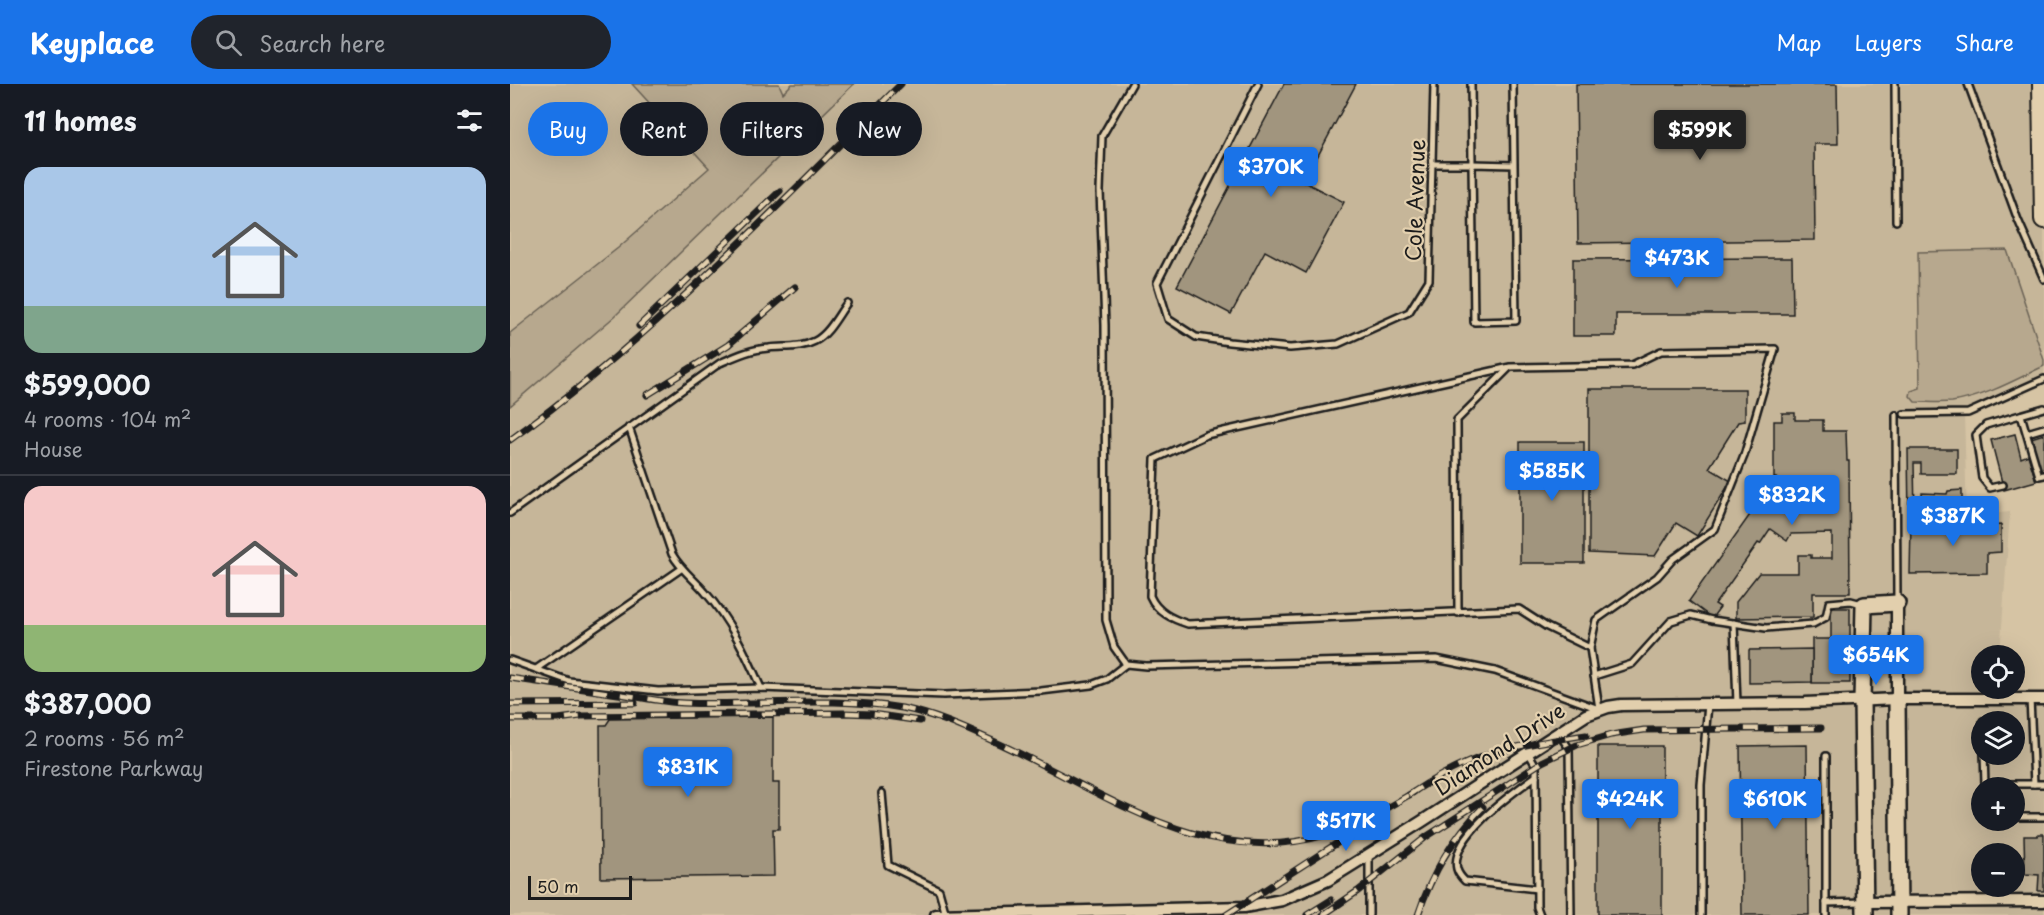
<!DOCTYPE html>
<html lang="en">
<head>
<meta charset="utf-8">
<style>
  body { margin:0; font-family:"Playpen Sans",sans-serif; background:#20242c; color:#f1f3f6; height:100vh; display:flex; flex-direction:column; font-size:22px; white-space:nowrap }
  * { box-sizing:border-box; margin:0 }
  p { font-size:20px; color:#9ea1a6 }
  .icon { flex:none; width:33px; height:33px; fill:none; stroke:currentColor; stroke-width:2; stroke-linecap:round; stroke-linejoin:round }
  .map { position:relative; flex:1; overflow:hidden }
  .side { display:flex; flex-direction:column; background:#171b24; width:510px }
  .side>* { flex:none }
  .banner { position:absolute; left:18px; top:18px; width:570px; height:54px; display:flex; gap:12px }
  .controls { position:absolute; left:1461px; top:561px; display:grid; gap:12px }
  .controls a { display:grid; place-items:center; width:54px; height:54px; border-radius:50%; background:#171b24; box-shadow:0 6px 24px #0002; font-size:30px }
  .scale { position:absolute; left:18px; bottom:15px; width:104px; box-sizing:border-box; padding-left:6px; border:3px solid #1c1c1c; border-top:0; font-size:16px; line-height:21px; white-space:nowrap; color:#1c1c1c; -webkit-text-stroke:4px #e2cfad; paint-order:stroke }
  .price { position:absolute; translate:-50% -51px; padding:0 14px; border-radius:6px; background:#1a73e8; color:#fff; font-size:20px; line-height:39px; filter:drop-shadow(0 2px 3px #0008) }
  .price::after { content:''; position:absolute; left:50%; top:36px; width:18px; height:14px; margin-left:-9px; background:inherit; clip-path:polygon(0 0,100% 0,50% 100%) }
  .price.active { background:#222; color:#fff }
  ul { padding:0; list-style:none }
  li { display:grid; align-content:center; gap:12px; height:318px; padding:0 24px }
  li+li { border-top:2px solid #363941 }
  li span { display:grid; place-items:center; height:186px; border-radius:18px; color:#555 }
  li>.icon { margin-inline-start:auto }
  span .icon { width:108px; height:108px; fill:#fffc; stroke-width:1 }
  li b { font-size:26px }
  h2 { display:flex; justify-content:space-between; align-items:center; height:72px; padding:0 24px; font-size:26px }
  .chip { padding:0 21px; border-radius:27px; background:#171b24; box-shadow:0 6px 24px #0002; font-size:21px; line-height:54px }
  .chip.active { background:#1a73e8; color:#fff }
  header { display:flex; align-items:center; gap:36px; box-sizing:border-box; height:84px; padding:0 30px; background:#1a73e8; color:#fff }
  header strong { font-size:28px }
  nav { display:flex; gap:33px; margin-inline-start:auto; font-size:21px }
  .search { width:420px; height:54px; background:#20242c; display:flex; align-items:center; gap:15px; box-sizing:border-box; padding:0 21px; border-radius:33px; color:#9ea1a6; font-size:22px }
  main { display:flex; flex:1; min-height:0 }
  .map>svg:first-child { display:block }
  .built { fill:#c6b699; fill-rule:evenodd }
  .green { fill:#b7a88e; stroke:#6a6255; stroke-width:1.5 }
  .building { fill:#a1957e; stroke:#1c1c1c; stroke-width:1.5 }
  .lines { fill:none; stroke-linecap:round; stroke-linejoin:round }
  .lane-casing { stroke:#1c1c1c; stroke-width:10 }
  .street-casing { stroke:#1c1c1c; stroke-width:15 }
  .secondary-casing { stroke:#1c1c1c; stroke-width:20 }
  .primary-casing { stroke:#1c1c1c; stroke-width:22 }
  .lane { stroke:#e2cfad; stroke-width:5 }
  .street { stroke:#e2cfad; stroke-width:10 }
  .secondary { stroke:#e2cfad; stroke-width:15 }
  .primary { stroke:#e2cfad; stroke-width:18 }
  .rail-casing { stroke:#1c1c1c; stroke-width:7 }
  .rail { stroke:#e2cfad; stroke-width:4.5; stroke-dasharray:14; stroke-linecap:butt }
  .labels { text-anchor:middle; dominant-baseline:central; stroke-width:4.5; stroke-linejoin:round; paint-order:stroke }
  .street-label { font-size:21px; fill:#1c1c1c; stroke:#e2cfad }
</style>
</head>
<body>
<header>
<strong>Keyplace</strong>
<div class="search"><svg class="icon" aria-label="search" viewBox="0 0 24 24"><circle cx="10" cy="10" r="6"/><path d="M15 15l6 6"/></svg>Search here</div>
<nav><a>Map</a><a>Layers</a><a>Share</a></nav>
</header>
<main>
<section class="side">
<h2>11 homes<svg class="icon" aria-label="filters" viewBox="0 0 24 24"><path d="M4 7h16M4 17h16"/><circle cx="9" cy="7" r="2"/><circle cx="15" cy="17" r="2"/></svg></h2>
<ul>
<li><span style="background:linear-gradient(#a9c7e8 75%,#7fa58c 0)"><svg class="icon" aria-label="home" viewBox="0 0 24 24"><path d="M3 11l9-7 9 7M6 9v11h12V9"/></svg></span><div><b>$599,000</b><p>4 rooms · 104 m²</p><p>House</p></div></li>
<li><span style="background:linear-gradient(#f6c9c9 75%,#8fb573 0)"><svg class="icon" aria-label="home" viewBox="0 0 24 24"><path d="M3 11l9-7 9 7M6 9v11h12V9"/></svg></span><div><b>$387,000</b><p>2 rooms · 56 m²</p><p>Firestone Parkway</p></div></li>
</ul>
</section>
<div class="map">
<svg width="1534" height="831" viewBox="0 0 1534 831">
  <rect width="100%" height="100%" fill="#d6c4a4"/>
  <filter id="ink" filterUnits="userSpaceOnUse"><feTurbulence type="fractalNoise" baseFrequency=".0167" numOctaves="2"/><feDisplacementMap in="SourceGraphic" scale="12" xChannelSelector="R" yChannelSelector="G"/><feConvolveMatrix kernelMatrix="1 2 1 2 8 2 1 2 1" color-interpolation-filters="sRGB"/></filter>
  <g filter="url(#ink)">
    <!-- built -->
    <path class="built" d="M0,0h1534v295l-80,35 3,102 43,-4 -10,143 -18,1v32l18,1 2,10h42v216h-1534zM1472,638h32v32h-32zM1472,704h32v32h-32zM1472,770h32v32h-32z"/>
    <!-- green -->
    <g class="green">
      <path d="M122,0h147l4,9 9,-9h62l-239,232 -105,90v-73l108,-85 91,-80z"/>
      <path d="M1497,166l37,110v6c-29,14 -59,31 -92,36 -12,1 -25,0 -37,0l-5,-6 1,-5 9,-3 -2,-136z"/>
    </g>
    <!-- building -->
    <g class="building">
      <path d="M774,0h72l-52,98 40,20 -38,71 -41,-22 -34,63 -54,-28z"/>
      <path d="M1066,0h261l1,60h-24l1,96 -237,3z"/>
      <path d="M1282,174l1,56h-177v22h-43v-77z"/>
      <path d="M1079,305h156v32l-7,1 -29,46 22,13 -34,55 -21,-13 -21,33 -66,-3z"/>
      <path d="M1272,329h13v7h28v11h23l1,30h2l1,132h-37v24l-77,1v-16l23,-29h39v-18h13v3h21v-25l-41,1 -4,7 -17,-12 -10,15 -2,-1 -43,61 5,3 -8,11 -23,-17 87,-123h-2v-57h8z"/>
      <path d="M1505,350l6,24 7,-3 8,26 -32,9 -13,-50z"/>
      <path d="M1534,350v34l-4,1 -9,-31z"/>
      <rect x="1010" y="358" width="64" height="121"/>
      <path d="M1398,365h49v25h-36v-11h-7l1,52 8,1 -1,-23 25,1 1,-3 14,-1v30h-53z"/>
      <path d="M1477,438v4l14,-1v27l-14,1v20l-77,1 1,-51z"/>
      <rect x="1321" y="524" width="19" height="51"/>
      <path d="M1302,555h19v20h19v24h-38z"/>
      <path d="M1302,565v33l-63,1v-33z"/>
      <path d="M263,633v66h6v46h-6l1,47 -173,2 -1,-153h6l4,-6z"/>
      <path d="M1297,661l2,170h-67l-2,-169z"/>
      <rect x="1088" y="662" width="64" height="169"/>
      <path d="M1528,750h6v57h-6l1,-16 -14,-1 -1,-38h14z"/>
    </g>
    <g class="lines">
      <defs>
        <g id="lane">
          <path d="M622,0l-30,52 -2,55 5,134 1,295 8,27 12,17 20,2 290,-7 59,12 104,38 -9,-61"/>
          <path d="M748,0l-101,199 11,36 28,18 33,5 61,6 48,-4 71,-32 20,-32 5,-196"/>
          <path d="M1003,0l1,81 -42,-1 2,158 42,-1 -2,-156"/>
          <path d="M1385,0l1,137"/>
          <path d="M1458,0l50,136 26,59"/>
          <path d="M922,80h40l-1,-80"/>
          <path d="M1265,265l-31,107 -29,73 -42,30 -16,18 -61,43 -6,28 -43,-21 -28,-18 -331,15c-16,-5 -31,-12 -38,-28l5,-137 51,-24 304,-68 122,-2 29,-14z"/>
          <path d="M1394,330l64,-1 76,-34"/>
          <path d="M1386,331l1,187"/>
          <path d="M1511,331l18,61 5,-1"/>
          <path d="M119,343l43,127c9,16 22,25 33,38 25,28 41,62 56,96"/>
          <path d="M1517,349l17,-5"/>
          <path d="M1493,401l-13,3 -8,-10 -6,-43 10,-10 58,-17"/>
          <path d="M0,429l210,-150c16,-7 31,-14 49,-15 15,-2 31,1 46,-7 14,-7 23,-26 32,-38"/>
          <path d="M948,529l-1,-193 52,-52"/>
          <path d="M1224,539l3,81"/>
          <path d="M0,576l59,21 89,10 103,-3 183,7 97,-4 50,-6 16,-6 19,-15"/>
          <path d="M26,585l145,-100"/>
          <path d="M1084,592l38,-12 39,-43 20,-6 21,5 54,8 47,-4 13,-7 3,-14 22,-2 11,3"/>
          <path d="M1473,637v1"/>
          <path d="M1048,649l11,15 2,167"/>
          <path d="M1018,668l8,14 1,141 3,8"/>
          <path d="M1474,670l1,30"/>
          <path d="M1316,672v147"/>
          <path d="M1026,692c-22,16 -87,61 -79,93 1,4 5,9 8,12l72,8"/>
          <path d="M1524,700h10"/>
          <path d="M1476,704l-1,-4h49l-4,-85"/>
          <path d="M372,709l6,72 51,25 7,25"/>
          <path d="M1504,733h30"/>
          <path d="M859,771v60"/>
          <path d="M1191,831v-130l7,-81"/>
          <path d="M1316,831v-12l38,-1"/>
        </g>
        <g id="street">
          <path d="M1387,519v96"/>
          <path d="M1355,818l179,-1"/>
          <path d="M426,831l308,-8 38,-7 46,-20 93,-58 165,-107 22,-8 13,-2 184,-2 92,-4h147"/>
        </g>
        <g id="secondary">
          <path d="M1387,615l2,216"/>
          <path d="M1355,831l-3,-214 2,-96 33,-2"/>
        </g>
        <path id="primary" d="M1532,0l2,135"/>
      </defs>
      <!-- lane casing -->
      <use href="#lane" class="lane-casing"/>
      <!-- street casing -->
      <use href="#street" class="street-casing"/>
      <!-- secondary casing -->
      <use href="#secondary" class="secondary-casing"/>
      <!-- primary casing -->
      <use href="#primary" class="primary-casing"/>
      <!-- lane -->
      <use href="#lane" class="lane"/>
      <!-- street -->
      <use href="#street" class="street"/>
      <!-- secondary -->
      <use href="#secondary" class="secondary"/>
      <!-- primary -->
      <use href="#primary" class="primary"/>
      <defs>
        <g id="rail">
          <path d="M129,242l141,-135"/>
          <path d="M137,311l81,-50 67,-58"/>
          <path d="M0,356c143,-103 265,-232 391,-356"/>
          <path d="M0,594c36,5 72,11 108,16 22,3 44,8 66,9 73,3 146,-7 218,5 36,7 69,23 102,38 105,49 203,125 325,88 30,-9 58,-26 85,-42"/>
          <path d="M0,620l125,-1"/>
          <path d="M0,635h48l23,-3 262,-3 29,1 48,7"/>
          <path d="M899,711c25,-17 55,-33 84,-42 30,-9 62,-13 93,-18"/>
          <path d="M716,831l136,-88"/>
          <path d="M797,831l24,-15"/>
          <path d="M813,831l35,-24 68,-54 116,-75 35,-17 34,-10 33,-5 177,-2"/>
          <path d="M908,831c14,-42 34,-77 65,-108"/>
        </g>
      </defs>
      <!-- rail casing -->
      <use href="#rail" class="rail-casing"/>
      <!-- rail -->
      <use href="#rail" class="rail"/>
    </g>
  </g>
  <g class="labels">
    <!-- street labels -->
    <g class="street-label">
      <text transform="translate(904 116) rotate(-88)">Cole Avenue</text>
      <text transform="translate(989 664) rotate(-33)">Diamond Drive</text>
    </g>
  </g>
</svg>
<div class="controls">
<a><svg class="icon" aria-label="locate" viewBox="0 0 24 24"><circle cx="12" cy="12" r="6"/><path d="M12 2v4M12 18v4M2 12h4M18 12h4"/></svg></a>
<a><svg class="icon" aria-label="layers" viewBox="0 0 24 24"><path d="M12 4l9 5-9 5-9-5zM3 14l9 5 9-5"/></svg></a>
<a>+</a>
<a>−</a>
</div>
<div class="scale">50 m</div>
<b class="price active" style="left:1190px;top:77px">$599K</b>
<b class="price" style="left:761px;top:114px">$370K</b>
<b class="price" style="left:1167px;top:205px">$473K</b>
<b class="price" style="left:1042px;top:418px">$585K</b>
<b class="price" style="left:1282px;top:442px">$832K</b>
<b class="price" style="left:1443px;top:463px">$387K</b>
<b class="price" style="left:1366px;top:602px">$654K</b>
<b class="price" style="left:178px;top:714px">$831K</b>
<b class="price" style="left:1120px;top:746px">$424K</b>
<b class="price" style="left:1265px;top:746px">$610K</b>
<b class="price" style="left:836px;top:768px">$517K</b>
<div class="banner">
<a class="chip active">Buy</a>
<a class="chip">Rent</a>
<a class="chip">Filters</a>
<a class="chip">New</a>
</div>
</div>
</main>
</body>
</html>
